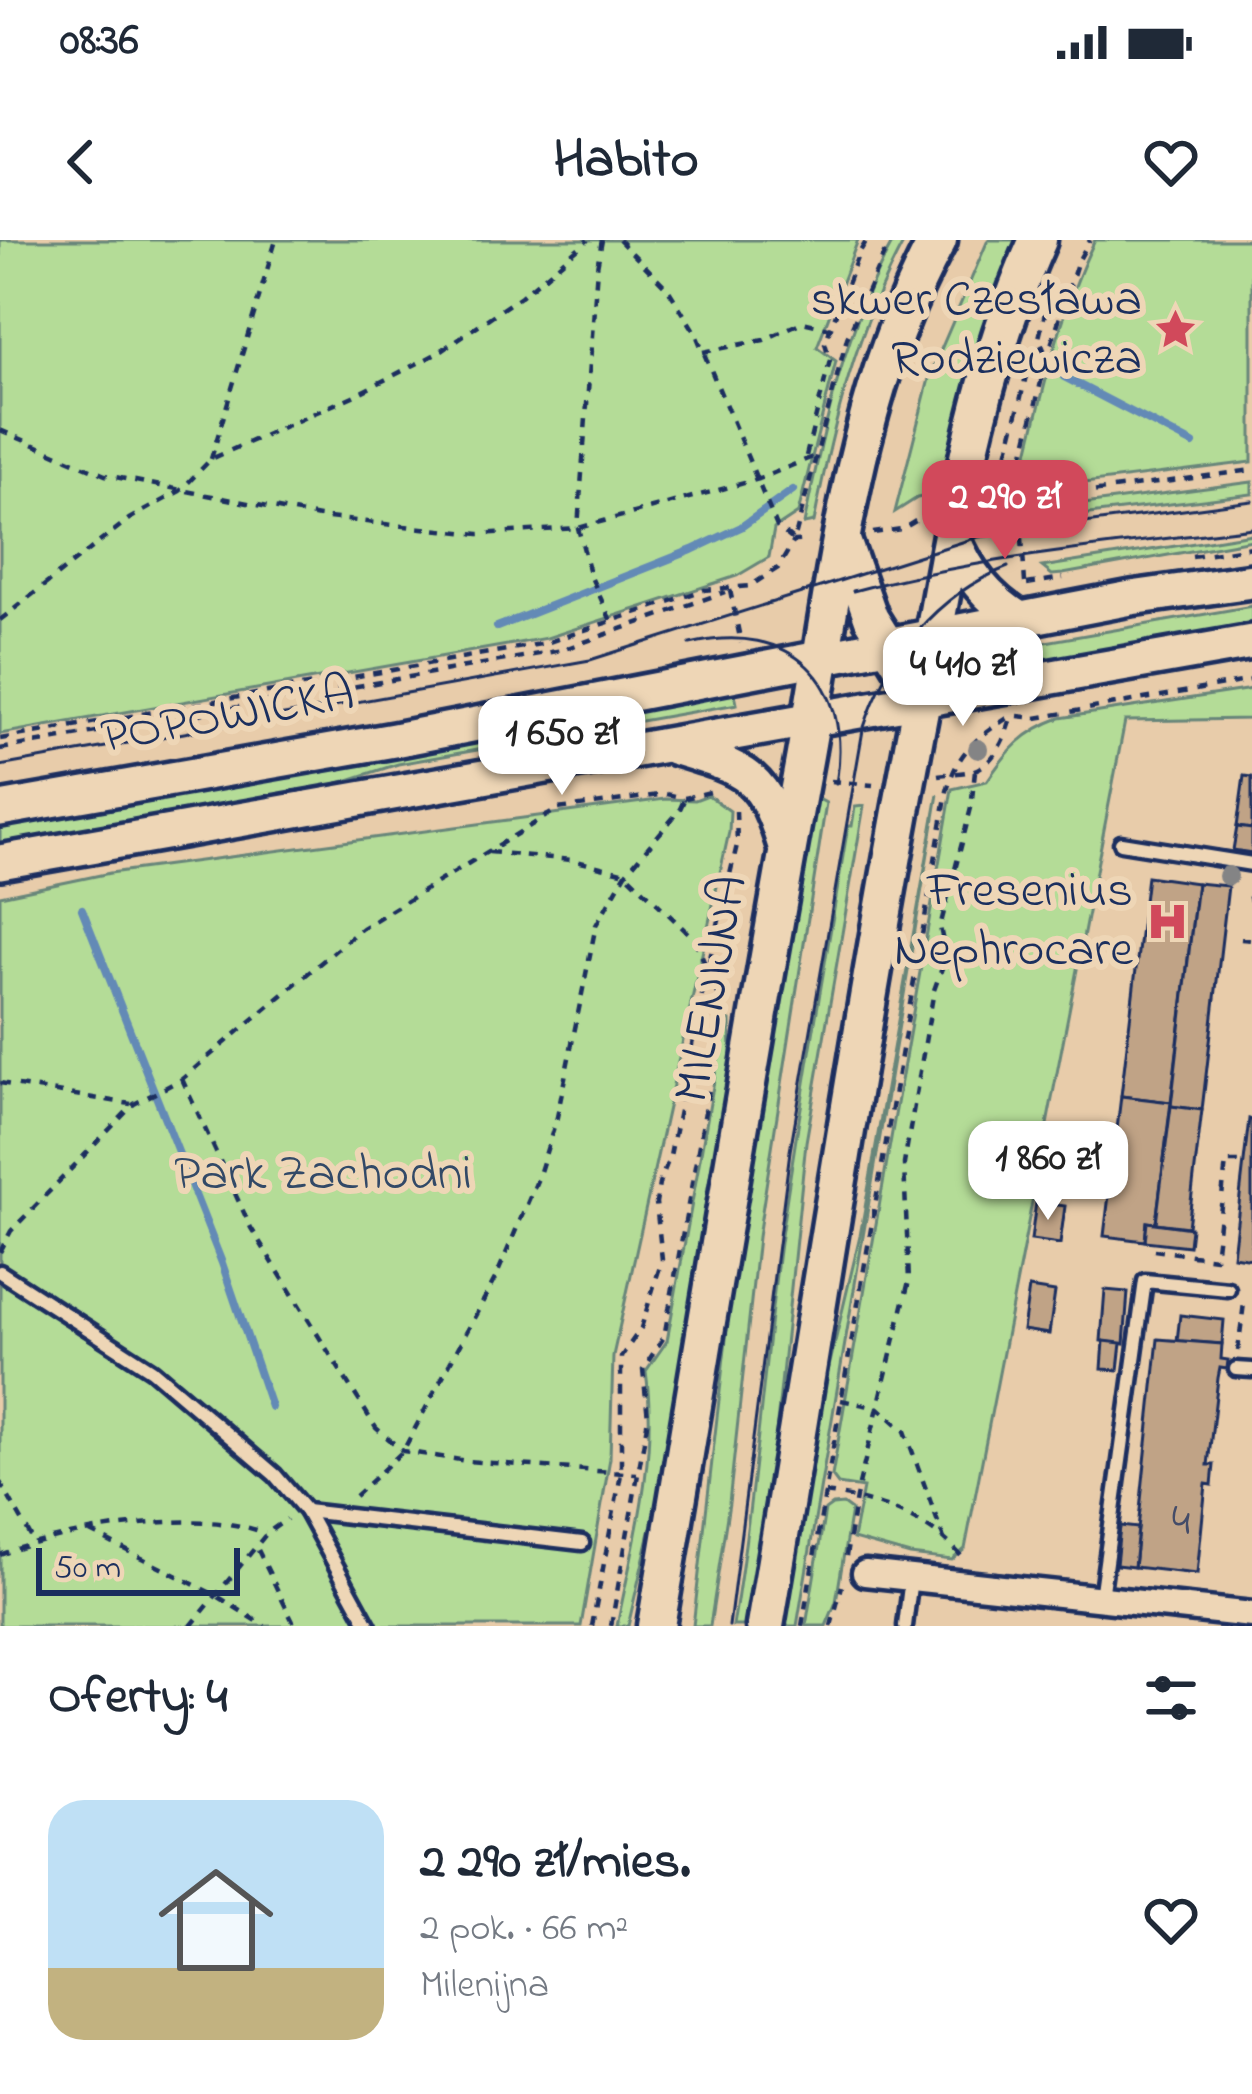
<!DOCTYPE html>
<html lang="pl">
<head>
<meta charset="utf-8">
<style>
  body { margin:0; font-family:"Indie Flower",sans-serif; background:#f6f6f7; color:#1f2937; height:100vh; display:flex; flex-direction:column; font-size:45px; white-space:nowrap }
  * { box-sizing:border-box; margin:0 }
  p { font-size:39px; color:#747a83 }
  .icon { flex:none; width:66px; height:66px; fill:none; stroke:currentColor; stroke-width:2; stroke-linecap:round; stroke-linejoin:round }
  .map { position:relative; height:1386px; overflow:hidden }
  .details { display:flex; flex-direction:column; background:#fff; flex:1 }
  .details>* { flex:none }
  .scale { position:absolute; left:36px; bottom:30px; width:204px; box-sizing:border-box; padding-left:12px; border:6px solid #1b2f5e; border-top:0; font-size:33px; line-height:42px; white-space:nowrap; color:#1b2f5e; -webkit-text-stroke:9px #eed6b6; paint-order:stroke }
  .price { position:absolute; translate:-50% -102px; padding:0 27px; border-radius:24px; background:#fff; color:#222; font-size:39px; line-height:78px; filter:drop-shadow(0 3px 6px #0008) }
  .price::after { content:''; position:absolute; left:50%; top:72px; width:36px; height:27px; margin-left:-18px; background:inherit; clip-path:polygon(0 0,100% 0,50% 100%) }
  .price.selected { background:#d1495b; color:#fff }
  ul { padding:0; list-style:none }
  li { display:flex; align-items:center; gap:36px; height:300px; padding:0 48px }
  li+li { border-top:3px solid #e0e1e3 }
  li span { display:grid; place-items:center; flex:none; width:336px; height:240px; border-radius:36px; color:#555 }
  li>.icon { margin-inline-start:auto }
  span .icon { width:144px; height:144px; fill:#fffc; stroke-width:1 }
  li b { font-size:51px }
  h2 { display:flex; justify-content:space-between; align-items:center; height:144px; padding:0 48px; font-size:51px }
  .status { display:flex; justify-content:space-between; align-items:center; height:84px; padding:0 60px; background:#fff; direction:ltr }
  .status svg { height:33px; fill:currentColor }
  header { display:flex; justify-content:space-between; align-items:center; height:156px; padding:0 48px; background:#fff; font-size:54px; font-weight:700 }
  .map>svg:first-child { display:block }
  .green { fill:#b4dc97; stroke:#68867a; stroke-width:3 }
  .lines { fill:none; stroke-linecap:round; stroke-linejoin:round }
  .stream { stroke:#648ab6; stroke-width:8 }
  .building { fill:#c0a386; stroke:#1b2f5e; stroke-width:3 }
  .lane-casing { stroke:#1b2f5e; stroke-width:21 }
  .street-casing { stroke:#1b2f5e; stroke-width:33 }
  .secondary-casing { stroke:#1b2f5e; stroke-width:42 }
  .primary-casing { stroke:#1b2f5e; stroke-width:45 }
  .path { stroke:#1b2f5e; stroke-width:4.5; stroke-dasharray:9 9; stroke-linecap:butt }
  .lane { stroke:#eed6b6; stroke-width:12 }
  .street { stroke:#eed6b6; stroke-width:24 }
  .secondary { stroke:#eed6b6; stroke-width:33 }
  .primary { stroke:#eed6b6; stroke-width:36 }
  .tram { stroke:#1b2f5e; stroke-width:3 }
  .tree { fill:#848485 }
  .labels { text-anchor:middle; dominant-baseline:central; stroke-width:12; stroke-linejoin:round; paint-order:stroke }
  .number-label { font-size:45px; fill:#444c68 }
  .poi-label { font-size:51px; fill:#1b2f5e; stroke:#eed6b6; text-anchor:end }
  .street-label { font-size:51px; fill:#1b2f5e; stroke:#eed6b6 }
  .park-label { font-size:51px; fill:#324967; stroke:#eed6b6 }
</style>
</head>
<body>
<div class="status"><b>08:36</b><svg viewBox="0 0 49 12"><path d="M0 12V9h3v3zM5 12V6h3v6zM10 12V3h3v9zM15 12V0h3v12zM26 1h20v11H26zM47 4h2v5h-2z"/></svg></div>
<header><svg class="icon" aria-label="back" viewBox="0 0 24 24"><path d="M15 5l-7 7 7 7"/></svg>Habito<svg class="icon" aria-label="heart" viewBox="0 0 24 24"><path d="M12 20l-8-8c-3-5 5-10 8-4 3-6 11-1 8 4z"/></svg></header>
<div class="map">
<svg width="1252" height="1386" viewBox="0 0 1252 1386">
  <rect width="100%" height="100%" fill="#e8ccaa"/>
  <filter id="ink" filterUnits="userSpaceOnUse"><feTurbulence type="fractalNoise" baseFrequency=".00833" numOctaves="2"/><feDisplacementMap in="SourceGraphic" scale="24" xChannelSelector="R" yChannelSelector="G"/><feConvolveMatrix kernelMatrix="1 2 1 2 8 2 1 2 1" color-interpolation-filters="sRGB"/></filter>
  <g filter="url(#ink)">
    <!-- green -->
    <g class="green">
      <path d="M0,0h858l-41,107 19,14 -38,152 -24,16 -5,28 -32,19 -190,62 -547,96z"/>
      <path d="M894,0h11c-48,87 -72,184 -91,282l-10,2c20,-97 41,-197 90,-284z"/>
      <path d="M988,0h31l-48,134 -27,119 -27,5 -22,14 35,-137z"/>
      <path d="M1095,0h157v222l-223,28 2,-8 -8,-8c19,-79 36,-161 72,-234z"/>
      <path d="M1252,242v12l-212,26 -2,-10z"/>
      <path d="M1252,294v6l-189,34 -11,1 -10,-8z"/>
      <path d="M1252,366v20l-221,41 3,-23z"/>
      <path d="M734,449l3,15 -339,60 -68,22 -330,59v-19l500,-88z"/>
      <path d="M1252,449v30l-127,2 -160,828 -13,11 -42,-5 -57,-16 10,-51 -25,-4 -6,-8 120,-687 35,-8c21,-31 37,-50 73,-63z"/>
      <path d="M938,554l-141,832h-15l35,-208 43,-182z"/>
      <path d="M708,555l22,16 -1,21 -116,524 -3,102 -29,168h-581v-730l110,-23 555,-74 30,1z"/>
      <path d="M815,557l11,6 -68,434 -29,266 -19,123h-17l39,-339z"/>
      <path d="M864,566l-58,336 -37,359 -21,125h-15c21,-127 30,-255 47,-383 20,-139 45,-278 68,-417h4l3,-19z"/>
      <path d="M725,780l5,1 2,64 -61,357 -43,184h-11c17,-84 41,-170 29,-255l21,-30z"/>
      <path d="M832,1265l11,-1 8,6 -15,92 -10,24h-20l19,-116z"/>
    </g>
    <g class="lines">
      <!-- stream -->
      <g class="stream">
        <path d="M1064,137l129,67"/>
        <path d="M497,387l195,-77 49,-23 52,-37"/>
        <path d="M82,669l140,354 49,144"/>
      </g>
    </g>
    <!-- building -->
    <g class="building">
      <path d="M1244,536l8,1v52l-15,-2z"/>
      <path d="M1237,587l15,2v24l-19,-3z"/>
      <path d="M1147,636l50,7 -26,219 -50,-6z"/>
      <path d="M1197,643l31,3 -26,224 -31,-4z"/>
      <path d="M1121,856l50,6 -15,121 -9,-1 -2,19 -41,-5z"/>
      <path d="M1171,866l31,4 -14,117 -32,-4z"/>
      <path d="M1249,879l3,1v139l-19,-3z"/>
      <path d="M1036,962l29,4 -5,38 -29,-4z"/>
      <path d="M1147,982l44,6 -2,18 -44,-5z"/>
      <path d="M1029,1048l26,4 -6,42 -26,-4z"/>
      <path d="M1105,1050l23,2 -4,52 -23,-3z"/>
      <path d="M1180,1075l44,5 -2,24 -45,-3z"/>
      <path d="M1158,1099l64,5 -1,15 7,1 -1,9 -7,-1 -2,10 -10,87h6l-2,20 -6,-1 -9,90 -63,-7z"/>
      <path d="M1104,1101l17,2 -3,27 -16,-1z"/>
      <path d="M1120,1286l18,2 -4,39 -18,-2z"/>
    </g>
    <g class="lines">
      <defs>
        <g id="lane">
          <path d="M1121,603l131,21"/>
          <path d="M0,1032l152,98 123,105 31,36 63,115"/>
          <path d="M1236,1129l16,1"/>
          <path d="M306,1271l276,32"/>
          <path d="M1101,1358l44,-317 83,8"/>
          <path d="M905,1386l6,-48"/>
        </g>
        <path id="street" d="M865,1333l387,42"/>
        <g id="secondary">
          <path d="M842,296l29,82 51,82"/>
          <path d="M953,298c14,35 34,61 67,81"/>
          <path d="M673,507c77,23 91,27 114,106"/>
          <path d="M0,569l394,-69 737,-142 121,-17"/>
          <path d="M0,622l1252,-220"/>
        </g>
        <g id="primary">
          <path d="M656,1386c49,-287 94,-575 147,-860 33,-178 46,-365 135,-526"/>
          <path d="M765,1386c52,-307 97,-616 156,-921 30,-158 50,-318 117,-465"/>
        </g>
      </defs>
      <!-- lane casing -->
      <use href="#lane" class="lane-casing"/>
      <!-- street casing -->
      <use href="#street" class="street-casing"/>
      <!-- secondary casing -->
      <use href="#secondary" class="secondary-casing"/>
      <!-- primary casing -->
      <use href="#primary" class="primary-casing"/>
      <!-- path -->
      <g class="path">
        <path d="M602,0l-5,27 -19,261 13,49 21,46"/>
        <path d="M619,0l49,49 27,43 82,195 17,14 53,-203 43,-98"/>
        <path d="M703,112l61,-12 38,-18 27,6"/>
        <path d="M0,190l105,45 214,42 160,17 99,-6 181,-49 56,-23"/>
        <path d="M806,216l24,-96 -5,-17 33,-88 9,-15"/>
        <path d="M211,219l65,-219"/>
        <path d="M995,265l37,-154 19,-6 26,-82 13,-23"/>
        <path d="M988,266l264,-36"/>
        <path d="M873,293l29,-4 22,-13"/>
        <path d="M1192,316l60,-9"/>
        <path d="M1025,343l-7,-105 29,-121 -8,-19 6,-25"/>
        <path d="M1027,344l36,-6"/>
        <path d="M730,350l11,53"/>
        <path d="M0,380l129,-101 51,-28 31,-32 142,-63 83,-42 85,-58 67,-56"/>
        <path d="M1018,476l18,2 216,-38"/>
        <path d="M0,499l546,-96 158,-53 46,-4 28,-18 16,-27 14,-1"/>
        <path d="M0,509l562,-99 163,-58"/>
        <path d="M938,535c12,-2 28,-1 39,-6 20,-9 31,-37 35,-56"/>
        <path d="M831,541l42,4"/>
        <path d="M489,612l83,8 54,13 69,67 10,24"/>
        <path d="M1248,659l4,-1"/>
        <path d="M1241,699l11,1"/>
        <path d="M182,839l69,149 125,200 27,23 64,10 170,13"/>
        <path d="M0,843l131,21"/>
        <path d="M1154,1010l61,8 11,-96h13"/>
        <path d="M0,1012l11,-21 123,-127 48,-25 180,-151 196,-119 108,-15 19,4 25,-6"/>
        <path d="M1238,1111l6,-48"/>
        <path d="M841,1160l38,8 26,23 39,108"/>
        <path d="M0,1242l34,60"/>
        <path d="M825,1253c51,7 104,24 137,64"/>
        <path d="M355,1256l48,-45 94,-176 41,-97 19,-61 39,-192 30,-52 53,-62 6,-13"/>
        <path d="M90,1292l127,64 48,30"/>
        <path d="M258,1310l37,76"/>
        <path d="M0,1315c64,-25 200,-48 265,-22"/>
        <path d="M846,1316l10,-59 53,-216 -5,-117 30,-174 12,-33 -6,-30 31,-119 4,-37"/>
        <path d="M191,1386l76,-93 20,-14"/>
        <path d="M592,1386l29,-152v-117l20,-29 21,-68 -6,-57 3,-19 11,-28 35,-177 32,-134 -1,-35"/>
        <path d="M611,1386l37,-208 -5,-49 21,-32 58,-319 1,-13 -13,-29"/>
        <path d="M802,1386l145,-835c10,-39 29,-53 62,-74"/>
        <path d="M831,1386l11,-40"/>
      </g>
      <!-- lane -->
      <use href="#lane" class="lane"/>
      <!-- street -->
      <use href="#street" class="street"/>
      <!-- secondary -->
      <use href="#secondary" class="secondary"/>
      <!-- primary -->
      <use href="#primary" class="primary"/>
      <!-- tram -->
      <g class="tram">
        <path d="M853,351c130,-35 266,-46 399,-63"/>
        <path d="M690,404c100,-24 164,37 146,139"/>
        <path d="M0,526l590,-106 388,-123 274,-36"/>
        <path d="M729,1386l61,-475 73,-421c24,-73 72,-135 145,-163"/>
      </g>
    </g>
    <!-- trees -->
    <g class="tree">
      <circle cx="978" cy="509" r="10"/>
      <circle cx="1228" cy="636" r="10"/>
    </g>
  </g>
  <!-- icons -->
  <defs>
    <symbol id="sight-bare" viewBox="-9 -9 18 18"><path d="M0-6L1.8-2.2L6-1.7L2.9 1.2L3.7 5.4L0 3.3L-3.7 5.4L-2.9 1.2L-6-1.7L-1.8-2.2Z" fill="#d1495b" stroke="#eed6b6" stroke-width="2.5" paint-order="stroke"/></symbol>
    <symbol id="hospital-bare" viewBox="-9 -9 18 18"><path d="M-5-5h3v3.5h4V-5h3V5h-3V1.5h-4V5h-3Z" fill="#d1495b" stroke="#eed6b6" stroke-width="2.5" paint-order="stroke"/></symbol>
  </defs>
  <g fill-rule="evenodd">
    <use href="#sight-bare" x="1146" y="60" width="59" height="59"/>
    <use href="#hospital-bare" x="1138" y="652" width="59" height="59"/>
  </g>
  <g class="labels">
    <!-- number labels -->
    <g class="number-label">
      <text x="1181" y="1283">4</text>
    </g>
    <!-- poi labels -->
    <g class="poi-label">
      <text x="1142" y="61">skwer Czesława<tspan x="1142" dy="59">Rodziewicza</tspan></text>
      <text x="1133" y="652">Fresenius<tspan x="1133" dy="59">Nephrocare</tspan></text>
    </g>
    <!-- street labels -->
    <g class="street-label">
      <text transform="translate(228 477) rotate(-10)">POPOWICKA</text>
      <text transform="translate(713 749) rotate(-80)">MILENIJNA</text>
    </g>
    <!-- park labels -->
    <g class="park-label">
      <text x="323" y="935">Park Zachodni</text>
    </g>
  </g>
</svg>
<div class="scale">50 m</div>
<b class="price selected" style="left:1005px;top:322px">2 290 zł</b>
<b class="price" style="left:963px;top:489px">4 410 zł</b>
<b class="price" style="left:562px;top:558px">1 650 zł</b>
<b class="price" style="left:1048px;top:983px">1 860 zł</b>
</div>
<section class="details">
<h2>Oferty: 4<svg class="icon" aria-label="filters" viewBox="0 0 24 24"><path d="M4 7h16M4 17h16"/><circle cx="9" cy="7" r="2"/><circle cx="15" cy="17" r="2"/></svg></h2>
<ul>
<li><span style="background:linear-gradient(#bfe0f5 70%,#c2b280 0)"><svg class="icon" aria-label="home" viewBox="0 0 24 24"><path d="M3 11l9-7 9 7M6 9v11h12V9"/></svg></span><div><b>2 290 zł/mies.</b><p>2 pok. · 66 m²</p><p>Milenijna</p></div><svg class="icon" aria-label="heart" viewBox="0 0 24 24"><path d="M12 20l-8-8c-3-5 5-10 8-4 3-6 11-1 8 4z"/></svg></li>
</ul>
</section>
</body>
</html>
